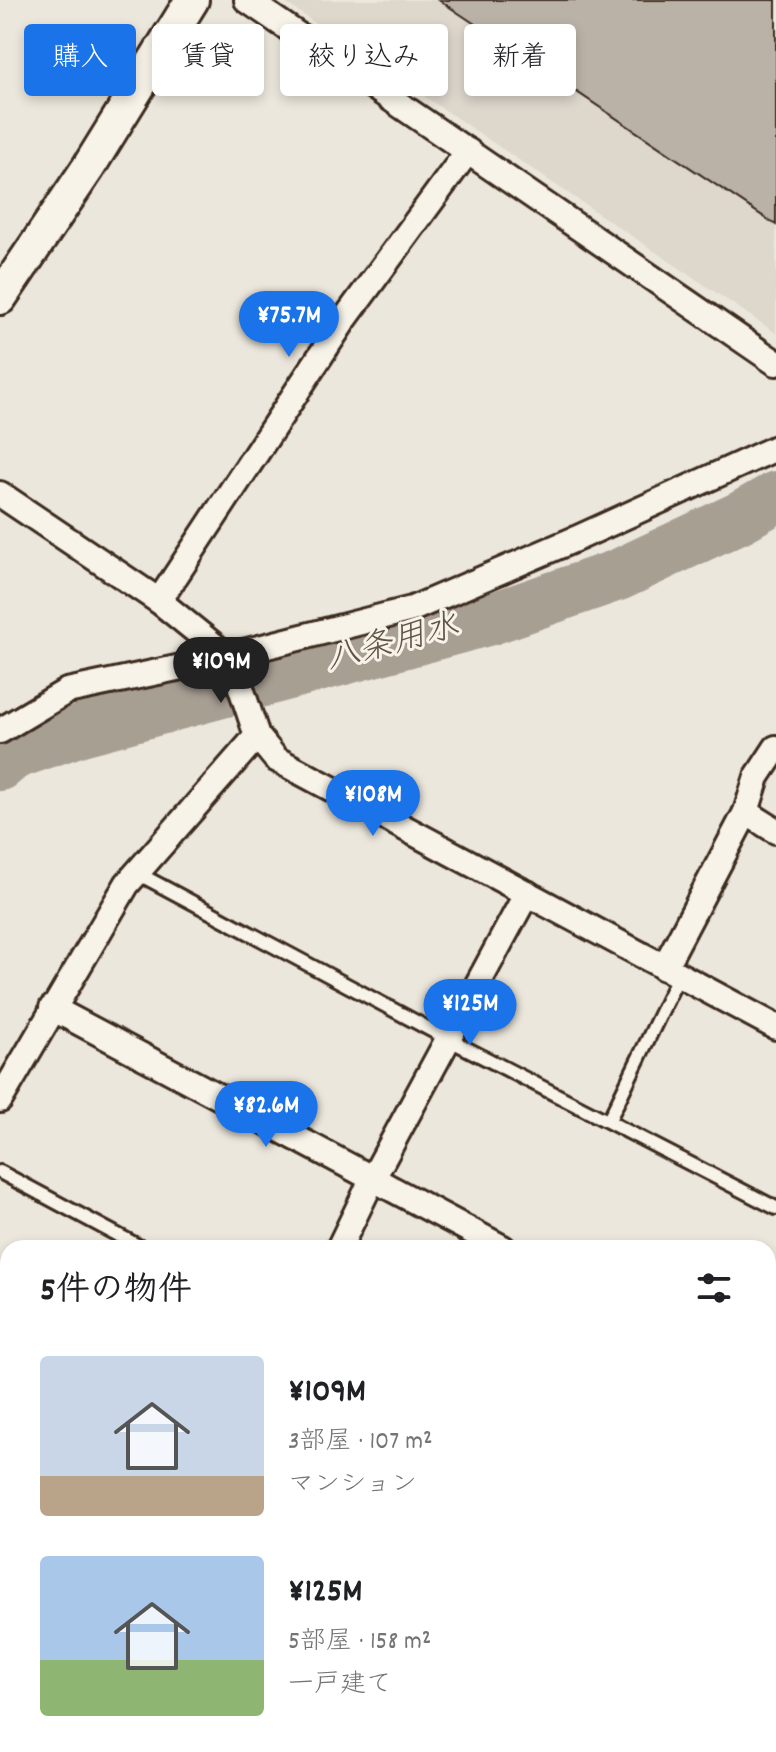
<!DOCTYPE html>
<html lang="ja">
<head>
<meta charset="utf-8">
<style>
  body { margin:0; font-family:Dekko,"Klee One",sans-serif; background:#f2f2f2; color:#202124; height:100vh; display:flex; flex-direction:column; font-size:30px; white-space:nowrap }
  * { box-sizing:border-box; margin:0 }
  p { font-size:26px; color:#757577 }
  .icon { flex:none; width:44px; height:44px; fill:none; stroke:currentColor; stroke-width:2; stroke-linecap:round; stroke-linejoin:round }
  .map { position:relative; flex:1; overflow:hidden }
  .drawer { position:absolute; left:0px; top:1240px; width:776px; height:512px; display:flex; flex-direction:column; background:#fff; border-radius:24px 24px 0 0; box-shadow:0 4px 12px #0003 }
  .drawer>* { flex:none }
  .hud { position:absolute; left:24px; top:24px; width:728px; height:72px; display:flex; gap:16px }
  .price { position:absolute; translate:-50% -68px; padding:0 18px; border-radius:28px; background:#1a73e8; color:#fff; font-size:26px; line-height:52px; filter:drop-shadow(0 2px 4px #0008) }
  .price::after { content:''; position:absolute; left:50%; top:48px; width:24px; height:18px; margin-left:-12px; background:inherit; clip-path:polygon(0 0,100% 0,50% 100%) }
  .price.active { background:#222; color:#fff }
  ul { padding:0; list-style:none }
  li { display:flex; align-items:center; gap:24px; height:200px; padding:0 40px }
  li span { display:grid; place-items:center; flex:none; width:224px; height:160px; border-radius:8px; color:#555 }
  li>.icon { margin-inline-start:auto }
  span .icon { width:96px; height:96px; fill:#fffc; stroke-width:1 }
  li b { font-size:34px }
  h2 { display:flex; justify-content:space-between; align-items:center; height:96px; padding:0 40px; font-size:34px }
  .chip { padding:0 28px; border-radius:8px; background:#fff; box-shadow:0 4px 12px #0003; font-size:28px; line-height:72px }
  .chip.active { background:#1a73e8; color:#fff }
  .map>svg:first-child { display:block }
  .built { fill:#ddd7cc }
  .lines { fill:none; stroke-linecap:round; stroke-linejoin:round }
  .river { stroke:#a89f93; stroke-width:52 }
  .building { fill:#bab2a7; stroke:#3b2a1e; stroke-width:2 }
  .service-casing { stroke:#3b2a1e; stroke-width:18 }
  .minor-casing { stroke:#3b2a1e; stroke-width:30 }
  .tertiary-casing { stroke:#3b2a1e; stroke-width:38 }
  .service { stroke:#f7f3e8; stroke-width:12 }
  .minor { stroke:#f7f3e8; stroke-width:24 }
  .tertiary { stroke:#f7f3e8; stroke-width:32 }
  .labels { text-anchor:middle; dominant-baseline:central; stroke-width:6; stroke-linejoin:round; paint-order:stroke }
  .water-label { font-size:34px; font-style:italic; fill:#615347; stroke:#f7f3e8 }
</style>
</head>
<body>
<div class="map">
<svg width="776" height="1752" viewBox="0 0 776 1752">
  <rect width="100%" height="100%" fill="#ece7dc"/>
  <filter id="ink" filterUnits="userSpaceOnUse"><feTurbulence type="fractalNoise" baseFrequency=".0125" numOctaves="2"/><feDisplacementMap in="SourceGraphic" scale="16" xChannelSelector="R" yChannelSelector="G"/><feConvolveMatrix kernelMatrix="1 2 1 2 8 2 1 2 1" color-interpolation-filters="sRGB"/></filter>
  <g filter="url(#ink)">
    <!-- built -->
    <path class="built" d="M281,0h495v333z"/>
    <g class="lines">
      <!-- river -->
      <path class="river" d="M0,765l13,-11 65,-23 413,-112 127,-44 123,-58 35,-20"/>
    </g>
    <!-- building -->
    <path class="building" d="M439,0h337v225z"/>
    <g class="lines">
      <defs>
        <g id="service">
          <path d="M137,873l311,166 328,169"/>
          <path d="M609,1120l70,-145"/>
          <path d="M0,1172l142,76"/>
          <path d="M0,1537l8,4"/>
          <path d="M768,1578l8,3"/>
        </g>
        <g id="minor">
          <path d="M247,0l529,363"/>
          <path d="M0,494l159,107 68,55 10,20 20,60 19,23 500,268"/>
          <path d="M159,601l185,-281 124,-169"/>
          <path d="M0,731l67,-40 129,-27 216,-55 168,-72 196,-89"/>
          <path d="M746,812l30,19"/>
          <path d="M664,968l82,-156 11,-35 19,-29"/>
          <path d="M52,1008l451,240"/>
          <path d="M0,1100l127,-216 130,-148"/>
          <path d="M339,1248l34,-70 154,-285"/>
          <path d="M0,1382l8,4"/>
          <path d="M768,1390l8,4"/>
          <path d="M0,1670l8,4"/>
          <path d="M136,1744l9,8"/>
          <path d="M425,1744l14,8"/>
          <path d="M737,1744l13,8"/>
          <path d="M48,1752l3,-8"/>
          <path d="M388,1752l5,-8"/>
          <path d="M665,1752l4,-8"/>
        </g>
        <path id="tertiary" d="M0,298l88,-130 104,-168"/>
      </defs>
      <!-- service casing -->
      <use href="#service" class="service-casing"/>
      <!-- minor casing -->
      <use href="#minor" class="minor-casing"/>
      <!-- tertiary casing -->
      <use href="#tertiary" class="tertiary-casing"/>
      <!-- service -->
      <use href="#service" class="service"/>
      <!-- minor -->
      <use href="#minor" class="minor"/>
      <!-- tertiary -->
      <use href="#tertiary" class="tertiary"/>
    </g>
  </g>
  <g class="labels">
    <!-- water labels -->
    <g class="water-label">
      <text transform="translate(393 645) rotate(-15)">八条用水</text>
    </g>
  </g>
</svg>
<b class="price" style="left:289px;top:359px">¥75.7M</b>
<b class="price active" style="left:221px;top:705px">¥109M</b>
<b class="price" style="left:373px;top:838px">¥108M</b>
<b class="price" style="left:470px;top:1047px">¥125M</b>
<b class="price" style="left:266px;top:1149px">¥82.6M</b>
<div class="hud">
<a class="chip active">購入</a>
<a class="chip">賃貸</a>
<a class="chip">絞り込み</a>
<a class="chip">新着</a>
</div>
<section class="drawer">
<h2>5件の物件<svg class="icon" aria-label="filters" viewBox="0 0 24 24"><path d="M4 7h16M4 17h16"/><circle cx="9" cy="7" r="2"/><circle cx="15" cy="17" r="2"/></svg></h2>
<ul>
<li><span style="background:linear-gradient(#c9d6e8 75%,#b9a48a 0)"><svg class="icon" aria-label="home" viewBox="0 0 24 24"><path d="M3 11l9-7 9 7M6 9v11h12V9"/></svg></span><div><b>¥109M</b><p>3部屋 · 107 m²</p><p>マンション</p></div></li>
<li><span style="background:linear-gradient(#a9c7e8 65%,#8fb573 0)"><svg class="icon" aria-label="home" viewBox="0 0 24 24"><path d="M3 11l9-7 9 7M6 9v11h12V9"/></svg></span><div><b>¥125M</b><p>5部屋 · 158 m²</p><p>一戸建て</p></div></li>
</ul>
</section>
</div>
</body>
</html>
